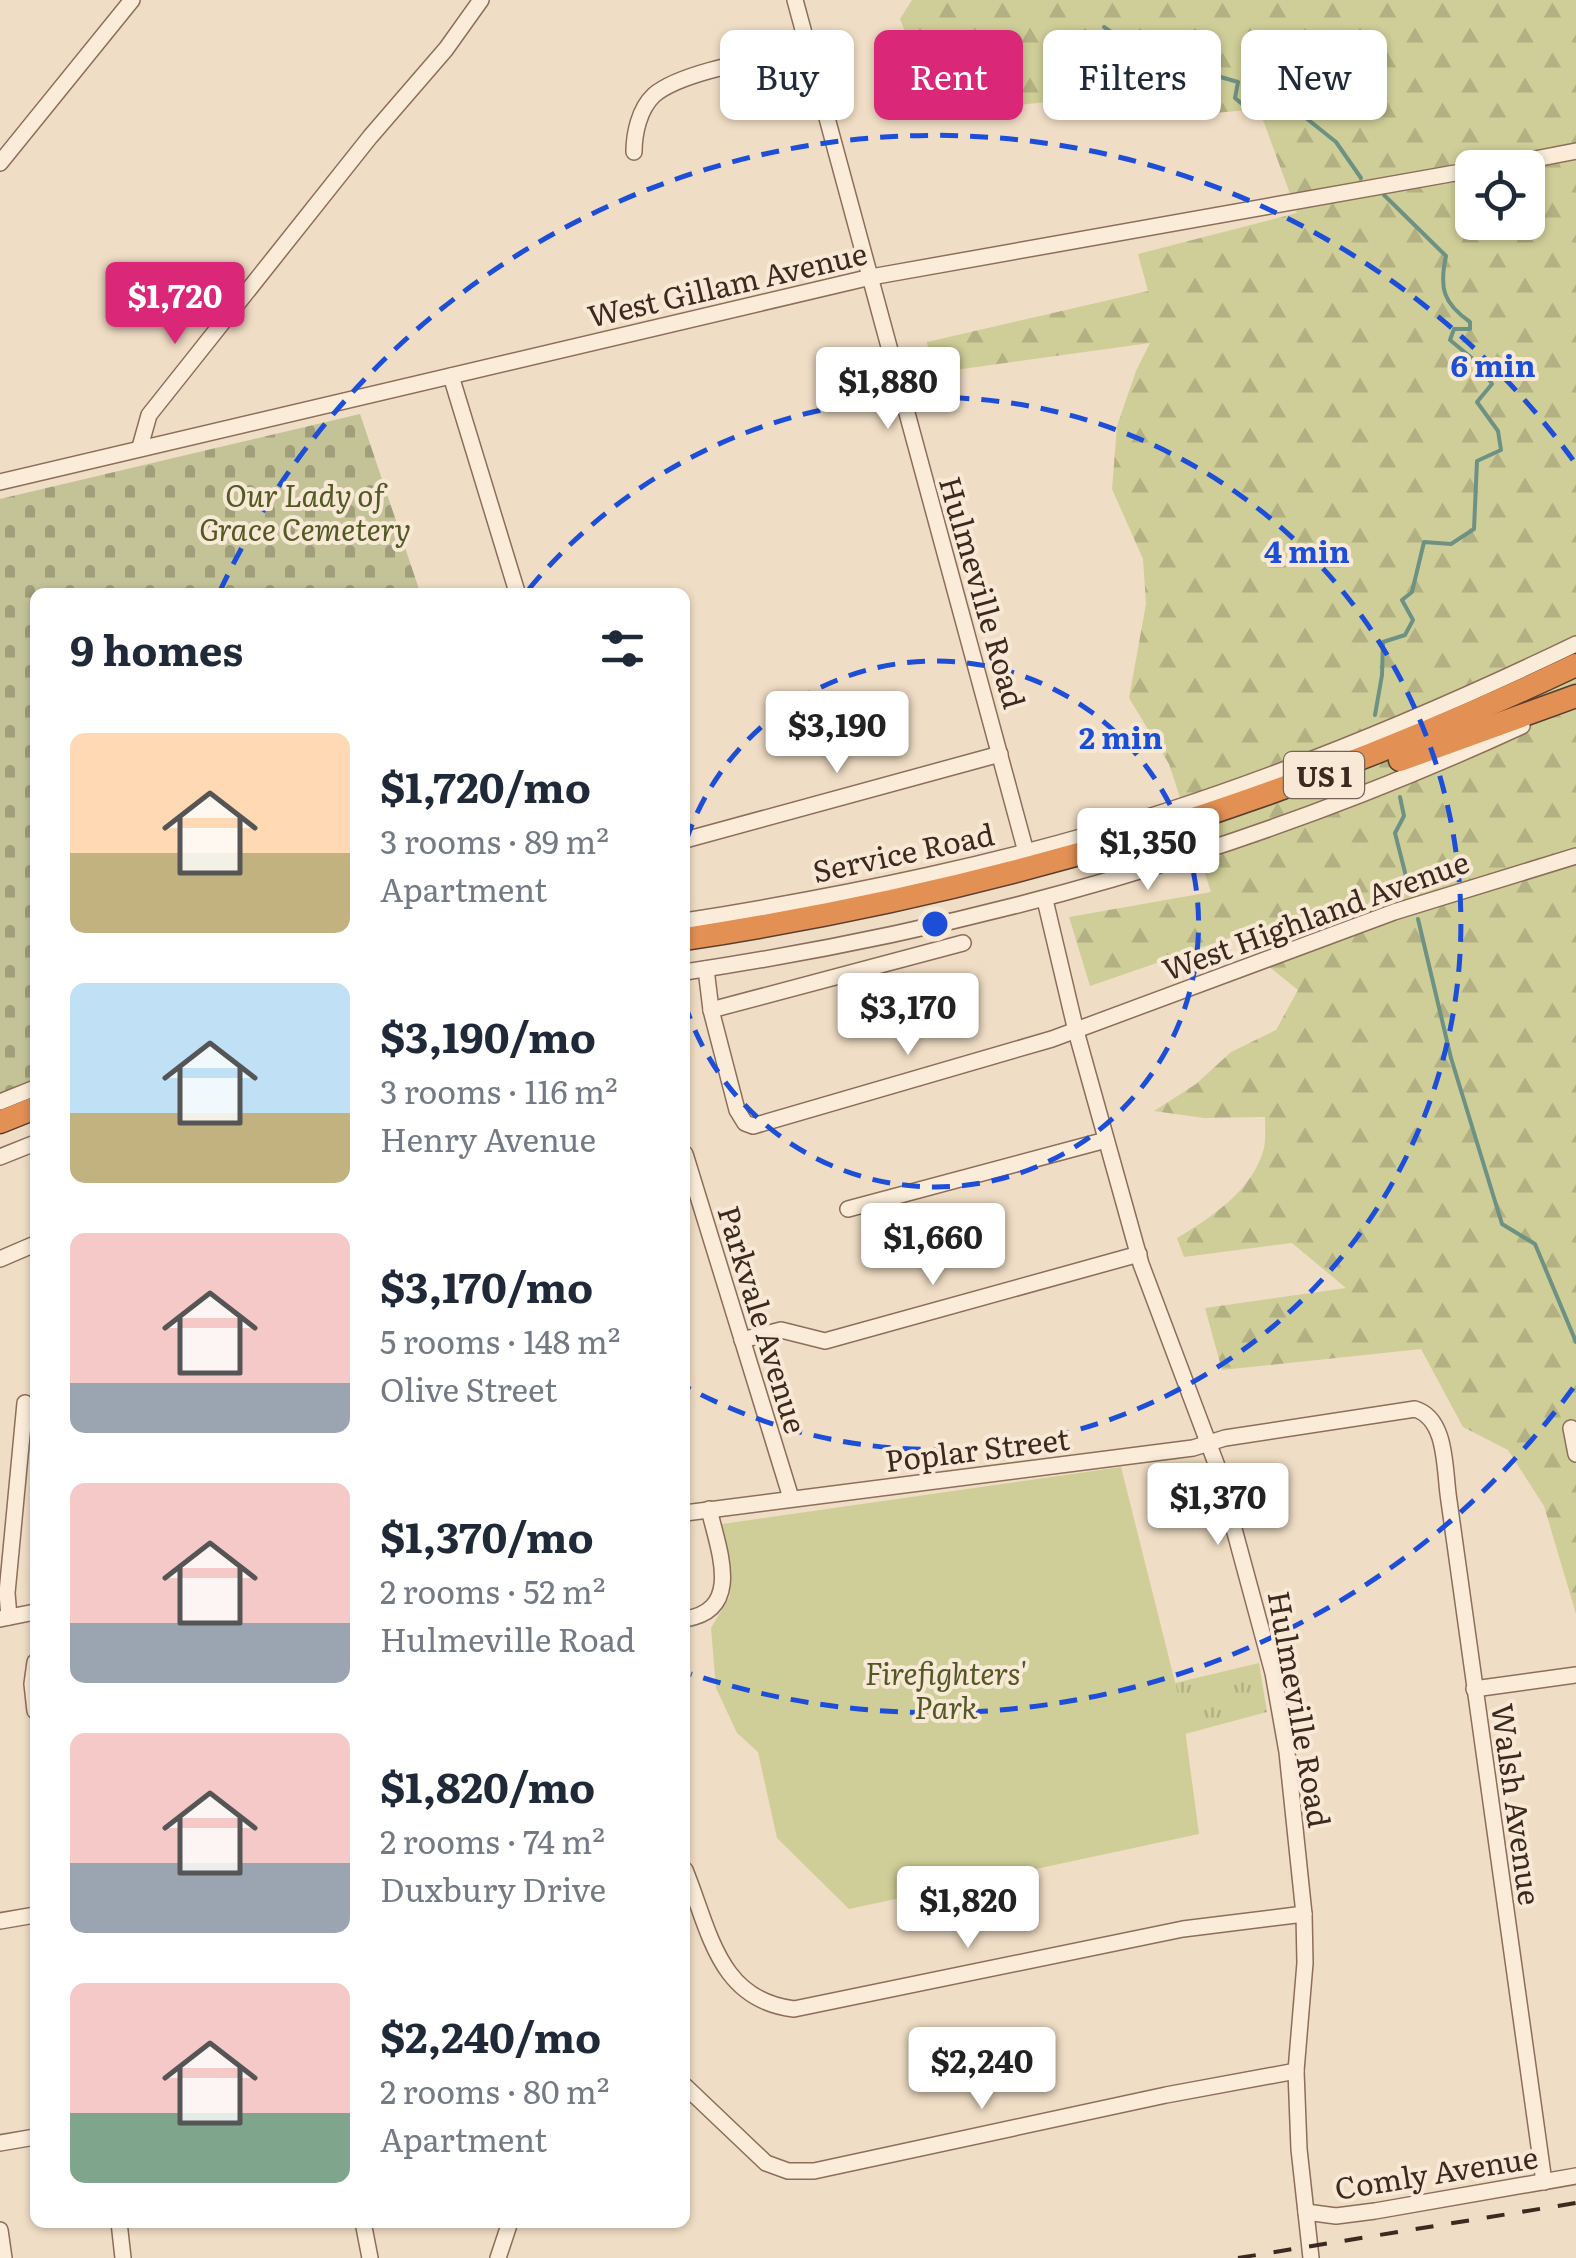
<!DOCTYPE html>
<html lang="en">
<head>
<meta charset="utf-8">
<style>
  body { margin:0; font-family:Literata,serif; background:#f6f6f7; color:#1f2937; height:100vh; display:flex; flex-direction:column; font-size:38px; white-space:nowrap }
  * { box-sizing:border-box; margin:0 }
  p { font-size:32px; color:#747a83 }
  .icon { flex:none; width:55px; height:55px; fill:none; stroke:currentColor; stroke-width:2; stroke-linecap:round; stroke-linejoin:round }
  .map { position:relative; flex:1; overflow:hidden }
  .panel { position:absolute; left:30px; top:588px; width:660px; height:1640px; display:flex; flex-direction:column; background:#fff; border-radius:15px; box-shadow:0 2px 8px #0004 }
  .panel>* { flex:none }
  .banner { position:absolute; left:720px; top:30px; width:705px; height:90px; display:flex; gap:20px }
  .buttons { position:absolute; left:1455px; top:150px; display:grid; gap:20px }
  .buttons a { display:grid; place-items:center; width:90px; height:90px; border-radius:15px; background:#fff; box-shadow:0 2px 8px #0004; font-size:50px }
  .price { position:absolute; translate:-50% -85px; padding:0 22px; border-radius:10px; background:#fff; color:#222; font-size:32px; line-height:65px; filter:drop-shadow(0 2px 5px #0008) }
  .price::after { content:''; position:absolute; left:50%; top:60px; width:30px; height:22px; margin-left:-15px; background:inherit; clip-path:polygon(0 0,100% 0,50% 100%) }
  .price.active { background:#db2777; color:#fff }
  ul { padding:0; list-style:none }
  li { display:flex; align-items:center; gap:30px; height:250px; padding:0 40px }
  li span { display:grid; place-items:center; flex:none; width:280px; height:200px; border-radius:15px; color:#555 }
  li>.icon { margin-inline-start:auto }
  span .icon { width:120px; height:120px; fill:#fffc; stroke-width:1 }
  li b { font-size:42px }
  h2 { display:flex; justify-content:space-between; align-items:center; height:120px; padding:0 40px; font-size:42px }
  .chip { padding:0 35px; border-radius:15px; background:#fff; box-shadow:0 2px 8px #0004; font-size:35px; line-height:90px }
  .chip.active { background:#db2777; color:#fff }
  .map>svg:first-child { display:block }
  .grass { fill:url(#grass-tufts) }
  .forest { fill:url(#forest-firs); fill-rule:evenodd }
  .cemetery { fill:url(#cemetery-stones) }
  .park { fill:#cfce98 }
  .lines { fill:none; stroke-linecap:round; stroke-linejoin:round }
  .stream { stroke:#6d9284; stroke-width:4 }
  .minor-casing { stroke:#8c6e5a; stroke-width:18 }
  .highway-casing { stroke:#5a3d2e; stroke-width:25 }
  .minor { stroke:#faecd9; stroke-width:15 }
  .highway { stroke:#e29054; stroke-width:22 }
  .rail { stroke:#3c291f; stroke-width:4; stroke-dasharray:18 18; stroke-linecap:butt }
  .ring { fill:none; stroke:#1d4ed8; stroke-width:5; stroke-dasharray:18 12 }
  .labels { text-anchor:middle; dominant-baseline:central; stroke-width:8; stroke-linejoin:round; paint-order:stroke }
  .shield { fill:#f7e9d5; stroke:#746356; stroke-width:2.5 }
  .shield-label { font-size:28px; font-weight:bold; fill:#3c291f }
  .street-label { font-size:30px; fill:#3c291f; stroke:#f7e9d5 }
  .park-label { font-size:30px; font-style:italic; fill:#535924; stroke:#f7e9d5 }
  .centre { fill:#1d4ed8; stroke:#f7e9d5; stroke-width:5 }
  .ring-label { font-size:30px; text-anchor:middle; font-weight:bold; fill:#1d4ed8; stroke:#f7e9d5; stroke-width:8; stroke-linejoin:round; paint-order:stroke }
</style>
</head>
<body>
<div class="map">
<svg width="1576" height="2258" viewBox="0 0 1576 2258">
  <defs>
    <pattern id="grass-tufts" width="24" height="20" patternUnits="userSpaceOnUse" patternTransform="scale(2.5)"><rect width="24" height="20" fill="#cfce98"/><path d="M3 7l-1-3M5 7V3M7 7l1-3M15 17l-1-3M17 17v-4M19 17l1-3" fill="none" stroke="#b3b183"/></pattern>
    <pattern id="forest-firs" width="22" height="20" patternUnits="userSpaceOnUse" patternTransform="scale(2.5)"><rect width="22" height="20" fill="#cfce98"/><path d="M5 1l3.5 6h-7zM16 11l3.5 6h-7z" fill="#b3b183"/></pattern>
    <pattern id="cemetery-stones" width="16" height="16" patternUnits="userSpaceOnUse" patternTransform="scale(2.5)"><rect width="16" height="16" fill="#c4c398"/><path d="M2 7V4a2 2 0 0 1 4 0v3zM10 15v-3a2 2 0 0 1 4 0v3z" fill="#a09e7b"/></pattern>
  </defs>
  <rect width="100%" height="100%" fill="#f0ddc5"/>
  <!-- grass -->
  <path class="grass" d="M1259,1663l8,49 -82,22 -10,-51z"/>
  <!-- forest -->
  <path class="forest" d="M912,0h664v1614l-32,-108 -36,-56 -45,-23 -42,-78 -199,21 -17,-62 141,-20 -54,-45 -108,14 -7,-19c34,-20 77,-49 87,-90 2,-9 1,-22 1,-31l-61,1 -50,-7 42,-27 35,-32 45,-22 22,-40 -66,-53 -142,49 -21,-69 142,-25 -42,-128 -40,-66 17,-94 -3,-45 -31,-70 5,-63 19,-55 14,-28 -217,30 -6,-31 221,-51 -10,-37 159,-41 -38,-104 -111,10 -15,-26 -171,18 -16,-44 -32,-13 -14,-35zM1472,168h56v54h-56z"/>
  <!-- cemetery -->
  <path class="cemetery" d="M360,414l60,178h-385v487l-35,16v-596z"/>
  <!-- park -->
  <path class="park" d="M1121,1467l62,247 16,120 -350,75 -72,-71 -19,-86 -21,-19 -21,-45 -5,-60 19,-32 -8,-72z"/>
  <g class="lines">
    <!-- stream -->
    <g class="stream">
      <path d="M1104,27l59,42 13,-3 8,2 7,19 19,-13 28,8 -3,16 13,11 33,-11 55,44 25,36"/>
      <path d="M1375,715l7,-40 1,-33 22,-7 8,-15 -11,-20 10,-8 12,-50 27,2 23,-15 3,-68 24,-11 -3,-19 -21,-29 15,-18 -13,-20 -29,-24 4,-11h16v-7c-27,-19 -31,-34 -24,-66l-62,-61"/>
      <path d="M1400,797l4,19 -9,17 15,59"/>
      <path d="M1418,919l33,139 51,166 33,20 41,98"/>
    </g>
    <defs>
      <g id="minor">
        <path d="M795,0l231,852"/>
        <path d="M634,152c0,-18 5,-43 20,-57 29,-25 115,-37 155,-46"/>
        <path d="M0,163l132,-163"/>
        <path d="M1488,168l88,-17"/>
        <path d="M451,376l66,216"/>
        <path d="M140,447l9,-32 221,-278 76,-88 35,-49"/>
        <path d="M0,482l871,-205 601,-107"/>
        <path d="M685,840l315,-86"/>
        <path d="M1045,900l31,131 65,233 76,202 56,207 14,79 17,162 1,49 -9,108 3,78 12,109"/>
        <path d="M685,921c163,-26 325,-59 482,-110 141,-46 276,-103 409,-167"/>
        <path d="M706,969l5,41 26,100 8,13 8,3 299,-87 342,-127 182,-56"/>
        <path d="M685,972c293,-44 568,-122 837,-246"/>
        <path d="M711,1010l252,-67"/>
        <path d="M0,1102l35,-14"/>
        <path d="M685,1154l106,344"/>
        <path d="M0,1157l35,-14"/>
        <path d="M848,1209l258,-69"/>
        <path d="M0,1259l35,-15"/>
        <path d="M742,1340l39,-10 44,11 314,-87"/>
        <path d="M1571,1428l5,26"/>
        <path d="M685,1513l508,-65 32,-10 190,-29c33,10 29,62 34,92l95,681"/>
        <path d="M9,1617l-2,-24 18,-190"/>
        <path d="M0,1619l35,-7"/>
        <path d="M685,1619c59,-9 33,-70 24,-110"/>
        <path d="M35,1662l-3,22 3,27"/>
        <path d="M1474,1689l102,-14"/>
        <path d="M685,1870c25,61 33,130 109,139l389,-80 121,-15"/>
        <path d="M0,1921l35,-6"/>
        <path d="M685,2086l81,77 22,8h26l352,-76 130,-24"/>
        <path d="M0,2143l35,-6"/>
        <path d="M1306,2212l30,4 39,-5 201,-35"/>
        <path d="M119,2222l4,36"/>
        <path d="M363,2222l7,36"/>
        <path d="M0,2230l4,28"/>
        <path d="M498,2258l12,-36"/>
      </g>
      <g id="highway">
        <path d="M1400,760l176,-64"/>
        <path d="M685,939c320,-49 598,-135 891,-274"/>
        <path d="M0,1122l35,-14"/>
      </g>
    </defs>
    <!-- minor casing -->
    <use href="#minor" class="minor-casing"/>
    <!-- highway casing -->
    <use href="#highway" class="highway-casing"/>
    <!-- minor -->
    <use href="#minor" class="minor"/>
    <!-- highway -->
    <use href="#highway" class="highway"/>
    <!-- rail -->
    <path class="rail" d="M1238,2258l338,-55"/>
  </g>
  <!-- distance rings -->
  <g class="ring">
    <path d="M686 841A263 263 0 1 1 686 1007"/>
    <path d="M529 589A526 526 0 1 1 688 1388"/>
    <path d="M1573 1388A789 789 0 0 1 691 1674M220 591A789 789 0 0 1 1573 460"/>
  </g>
  <g class="labels">
    <!-- shield labels -->
    <rect class="shield" x="1284" y="752" width="80" height="46" rx="8"/>
    <g class="shield-label">
      <text x="1324" y="775">US 1</text>
    </g>
    <!-- street labels -->
    <g class="street-label">
      <text transform="translate(727 283) rotate(-13)">West Gillam Avenue</text>
      <text transform="translate(984 592) rotate(74)">Hulmeville Road</text>
      <text transform="translate(903 851) rotate(-12)">Service Road</text>
      <text transform="translate(1315 914) rotate(-20)">West Highland Avenue</text>
      <text transform="translate(764 1319) rotate(73)">Parkvale Avenue</text>
      <text transform="translate(977 1448) rotate(-7)">Poplar Street</text>
      <text transform="translate(1301 1709) rotate(80)">Hulmeville Road</text>
      <text transform="translate(1518 1804) rotate(82)">Walsh Avenue</text>
      <text transform="translate(1436 2171) rotate(-9)">Comly Avenue</text>
    </g>
    <!-- park labels -->
    <g class="park-label">
      <text x="305" y="494">Our Lady of<tspan x="305" dy="34">Grace Cemetery</tspan></text>
      <text x="946" y="1672">Firefighters'<tspan x="946" dy="34">Park</tspan></text>
    </g>
  </g>
  <circle cx="935" cy="924" r="15" class="centre"/>
  <g class="ring-label">
    <text x="1493" y="377">6 min</text>
    <text x="1307" y="563">4 min</text>
    <text x="1121" y="749">2 min</text>
  </g>
</svg>
<div class="buttons">
<a><svg class="icon" aria-label="locate" viewBox="0 0 24 24"><circle cx="12" cy="12" r="6"/><path d="M12 2v4M12 18v4M2 12h4M18 12h4"/></svg></a>
</div>
<b class="price active" style="left:175px;top:347px">$1,720</b>
<b class="price" style="left:888px;top:432px">$1,880</b>
<b class="price" style="left:837px;top:776px">$3,190</b>
<b class="price" style="left:1148px;top:893px">$1,350</b>
<b class="price" style="left:908px;top:1058px">$3,170</b>
<b class="price" style="left:933px;top:1288px">$1,660</b>
<b class="price" style="left:1218px;top:1548px">$1,370</b>
<b class="price" style="left:968px;top:1951px">$1,820</b>
<b class="price" style="left:982px;top:2112px">$2,240</b>
<div class="banner">
<a class="chip">Buy</a>
<a class="chip active">Rent</a>
<a class="chip">Filters</a>
<a class="chip">New</a>
</div>
<section class="panel">
<h2>9 homes<svg class="icon" aria-label="filters" viewBox="0 0 24 24"><path d="M4 7h16M4 17h16"/><circle cx="9" cy="7" r="2"/><circle cx="15" cy="17" r="2"/></svg></h2>
<ul>
<li><span style="background:linear-gradient(#ffd9b3 60%,#c2b280 0)"><svg class="icon" aria-label="home" viewBox="0 0 24 24"><path d="M3 11l9-7 9 7M6 9v11h12V9"/></svg></span><div><b>$1,720/mo</b><p>3 rooms · 89 m²</p><p>Apartment</p></div></li>
<li><span style="background:linear-gradient(#bfe0f5 65%,#c2b280 0)"><svg class="icon" aria-label="home" viewBox="0 0 24 24"><path d="M3 11l9-7 9 7M6 9v11h12V9"/></svg></span><div><b>$3,190/mo</b><p>3 rooms · 116 m²</p><p>Henry Avenue</p></div></li>
<li><span style="background:linear-gradient(#f6c9c9 75%,#9aa5b1 0)"><svg class="icon" aria-label="home" viewBox="0 0 24 24"><path d="M3 11l9-7 9 7M6 9v11h12V9"/></svg></span><div><b>$3,170/mo</b><p>5 rooms · 148 m²</p><p>Olive Street</p></div></li>
<li><span style="background:linear-gradient(#f6c9c9 70%,#9aa5b1 0)"><svg class="icon" aria-label="home" viewBox="0 0 24 24"><path d="M3 11l9-7 9 7M6 9v11h12V9"/></svg></span><div><b>$1,370/mo</b><p>2 rooms · 52 m²</p><p>Hulmeville Road</p></div></li>
<li><span style="background:linear-gradient(#f6c9c9 65%,#9aa5b1 0)"><svg class="icon" aria-label="home" viewBox="0 0 24 24"><path d="M3 11l9-7 9 7M6 9v11h12V9"/></svg></span><div><b>$1,820/mo</b><p>2 rooms · 74 m²</p><p>Duxbury Drive</p></div></li>
<li><span style="background:linear-gradient(#f6c9c9 65%,#7fa58c 0)"><svg class="icon" aria-label="home" viewBox="0 0 24 24"><path d="M3 11l9-7 9 7M6 9v11h12V9"/></svg></span><div><b>$2,240/mo</b><p>2 rooms · 80 m²</p><p>Apartment</p></div></li>
</ul>
</section>
</div>
</body>
</html>
